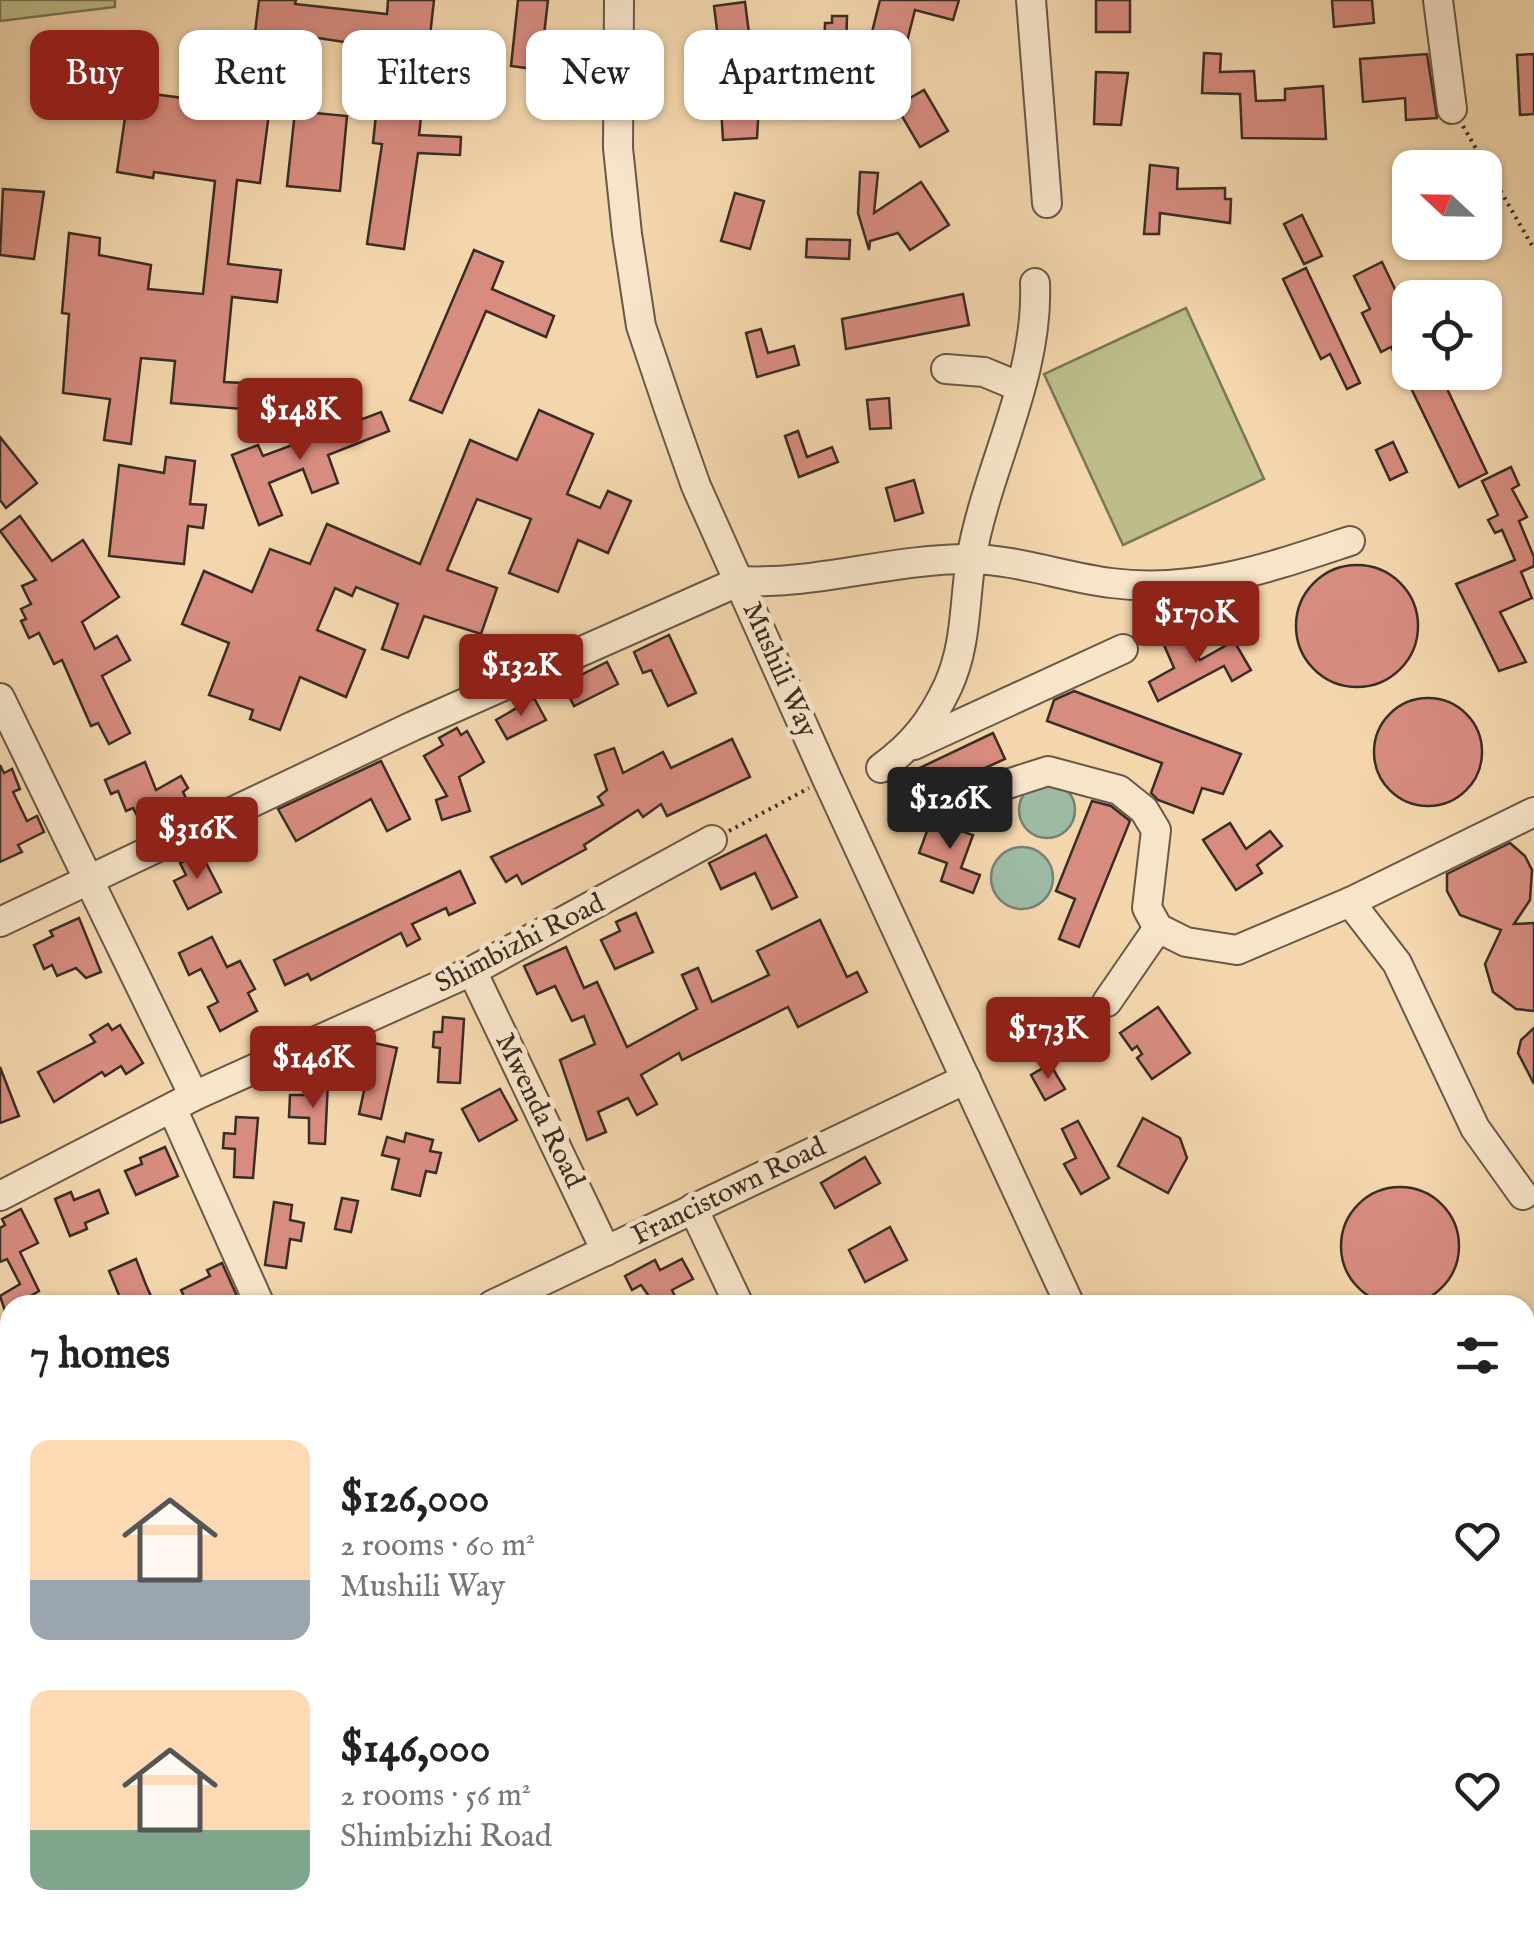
<!DOCTYPE html>
<html lang="en">
<head>
<meta charset="utf-8">
<style>
  body { margin:0; font-family:"IM FELL English",serif; background:#f2f2f2; color:#222; height:100vh; display:flex; flex-direction:column; font-size:38px; white-space:nowrap }
  * { box-sizing:border-box; margin:0 }
  p { font-size:32px; color:#767676 }
  .icon { flex:none; width:55px; height:55px; fill:none; stroke:currentColor; stroke-width:2; stroke-linecap:round; stroke-linejoin:round }
  .map { position:relative; flex:1; overflow:hidden }
  .details { position:absolute; left:0px; top:1295px; width:1535px; height:640px; display:flex; flex-direction:column; background:#fff; border-radius:30px 30px 0 0; box-shadow:0 2px 8px #0004 }
  .details>* { flex:none }
  .guide { position:absolute; left:30px; top:30px; width:1000px; height:90px; display:flex; gap:20px }
  .needle { width:65px; rotate:292deg }
  .fabs { position:absolute; left:1392px; top:150px; display:grid; gap:20px }
  .fabs a { display:grid; place-items:center; width:110px; height:110px; border-radius:20px; background:#fff; box-shadow:0 2px 8px #0004; font-size:50px }
  .price { position:absolute; translate:-50% -85px; padding:0 22px; border-radius:10px; background:#8f2418; color:#fff; font-size:32px; line-height:65px; filter:drop-shadow(0 2px 5px #0008) }
  .price::after { content:''; position:absolute; left:50%; top:60px; width:30px; height:22px; margin-left:-15px; background:inherit; clip-path:polygon(0 0,100% 0,50% 100%) }
  .price.active { background:#222; color:#fff }
  ul { padding:0; list-style:none }
  li { display:flex; align-items:center; gap:30px; height:250px; padding:0 30px }
  li span { display:grid; place-items:center; flex:none; width:280px; height:200px; border-radius:20px; color:#555 }
  li>.icon { margin-inline-start:auto }
  span .icon { width:120px; height:120px; fill:#fffc; stroke-width:1 }
  li b { font-size:42px }
  h2 { display:flex; justify-content:space-between; align-items:center; height:120px; padding:0 30px; font-size:42px }
  .tag { padding:0 35px; border-radius:20px; background:#fff; box-shadow:0 2px 8px #0004; font-size:35px; line-height:90px }
  .tag.active { background:#8f2418; color:#fff }
  .map>svg:first-child { display:block }
  .green { fill:#bcbd89; stroke:#7a7657; stroke-width:2.5 }
  .water { fill:#9dbaa5; stroke:#758272; stroke-width:2.5 }
  .building { fill:#d78c7f; stroke:#392e25; stroke-width:2.5 }
  .lines { fill:none; stroke-linecap:round; stroke-linejoin:round }
  .minor-casing { stroke:#685847; stroke-width:32 }
  .path { stroke:#392e25; stroke-width:4; stroke-dasharray:2.5 5; stroke-linecap:butt }
  .minor { stroke:#f7e4c9; stroke-width:28 }
  .labels { text-anchor:middle; dominant-baseline:central; stroke-width:10; stroke-linejoin:round; paint-order:stroke }
  .street-label { font-size:28px; fill:#392e25; stroke:#f7e4c9 }
</style>
</head>
<body>
<div class="map">
<svg width="1534" height="1935" viewBox="0 0 1534 1935">
  <rect width="100%" height="100%" fill="#f3d6ac"/>
  <filter id="stains"><feTurbulence type="fractalNoise" baseFrequency=".002" numOctaves="4"/><feColorMatrix values="0 0 0 0 .2 0 0 0 0 .09 0 0 0 0 .02 0 0 0 .5 -.17"/></filter>
  <radialGradient id="worn" r=".72"><stop offset=".6" stop-color="#630" stop-opacity="0"/><stop offset="1" stop-color="#630" stop-opacity=".3"/></radialGradient>
  <!-- green -->
  <g class="green">
    <path d="M0,0h115v7l-115,14z"/>
    <path d="M1186,308l78,171 -141,66 -79,-171z"/>
  </g>
  <!-- water -->
  <g class="water">
    <circle cx="1047" cy="810" r="28"/>
    <circle cx="1022" cy="878" r="31"/>
  </g>
  <!-- building -->
  <g class="building">
    <path d="M259,0h37l-1,4 92,10 1,-14h46l-15,135 42,2 -1,18 -42,-2 -14,96 -37,-5 15,-100 -9,-1 10,-95 -91,-14 -5,41 -13,-1 -14,109 -23,-3 -9,84 53,6 -4,32 -45,-5 -8,85 20,1 -2,26 -71,-6 4,-42 -34,-3 -10,86 -27,-4 6,-41 -47,-6 6,-79 -7,-1 7,-80 31,5 -1,17 52,10 -3,24 55,5 12,-113 -61,-9 -1,6 -36,-6 12,-81 117,15z"/>
    <path d="M518,0h30l-8,70 -29,-4z"/>
    <path d="M880,0h79l-6,20 -38,-10 -10,39 -35,-9z"/>
    <rect x="1096" y="0" width="34" height="32"/>
    <path d="M1332,0h40l2,23 -40,4z"/>
    <path d="M745,2l6,47 -31,5 -6,-48z"/>
    <path d="M832,16h15l-1,39 -22,-1 1,-31h7z"/>
    <path d="M1204,53l17,1 -1,18 34,-1 2,30 29,-1v-11l38,-3 3,53 -84,-1 -2,-44 -38,-1z"/>
    <path d="M1427,54l10,64 -31,2 -1,-22 -42,4 -3,-43z"/>
    <path d="M1534,54v60l-14,1 -3,-60z"/>
    <path d="M1096,72l32,1 -7,52 -27,-1z"/>
    <path d="M760,88l-3,50 -34,2 -3,-49z"/>
    <path d="M924,90l24,41 -28,16 -24,-41z"/>
    <path d="M295,111l52,5 -7,75 -53,-5z"/>
    <path d="M1150,165l28,3 -1,21 48,-1v11h6l-1,24 -70,-10 -1,21h-15z"/>
    <path d="M860,172l18,1 -4,40 47,-31 28,43 -39,25 -12,-17 -28,8 -1,9 -11,-37z"/>
    <path d="M3,189l41,3 -10,67 -34,-4z"/>
    <path d="M735,193l29,8 -14,48 -29,-8z"/>
    <path d="M1302,215l20,41 -18,8 -20,-40z"/>
    <path d="M807,239l43,1 -1,19 -43,-2z"/>
    <path d="M474,250l29,12 -11,27 62,27 -8,21 -60,-26 -44,102 -32,-13z"/>
    <path d="M1382,262l23,48 5,-3v65h29l48,101 -28,14 -68,-140 -10,5 -19,-39 8,-4 -16,-33z"/>
    <path d="M1306,268l54,115 -13,6 -17,-35 -9,5 -38,-80z"/>
    <path d="M963,294l6,31 -123,24 -4,-30z"/>
    <path d="M761,329l7,24 26,-7 5,19 -42,12 -11,-44z"/>
    <path d="M889,398l2,30 -21,1 -3,-29z"/>
    <path d="M539,410l54,24 -26,60 33,14 8,-17 23,10 -23,52 -30,-13 -20,52 -49,-19 22,-54 -54,-20 -30,71 50,18 -16,46 -57,-18 -16,42 -26,-9 16,-45 -42,-17 -4,9 -17,-8 -18,42 48,20 -19,47 -46,-20 -20,53 -30,-11 3,-9 -44,-15 20,-52 -47,-19 22,-53 48,21 18,-43 40,15 17,-40 93,40 50,-124 47,20z"/>
    <path d="M381,412l8,19 -61,24 10,28 -26,10 -9,-24 -34,14 13,32 -23,10 -27,-70 26,-10 5,11z"/>
    <path d="M798,431l9,26 25,-10 6,15 -39,15 -14,-41z"/>
    <path d="M0,437l37,46 -31,25 -6,-8z"/>
    <path d="M1393,442l14,30 -17,8 -14,-30z"/>
    <path d="M166,457l29,4 -5,43 16,1 -3,23 -15,-2 -4,38 -75,-8 10,-91 45,8z"/>
    <path d="M1511,467l8,18 -7,4 15,28 -8,4 15,36v9l-13,6 11,26 -32,14 26,50 -27,9 -43,-87 59,-24 -13,-30 -7,3 -7,-13 10,-5 -16,-34z"/>
    <path d="M914,480l9,33 -28,8 -9,-33z"/>
    <path d="M20,516l32,45 31,-21 36,57 -37,25 13,27 22,-13 13,24 -28,16 28,57 -21,11 -11,-21 -7,3 -29,-66 -8,4 -15,-31 -10,5 -8,-17 5,-2 -5,-10 10,-5 -9,-18 14,-6 -36,-49z"/>
    <circle cx="1357" cy="626" r="61"/>
    <path d="M1185,633l15,27 34,-19 17,29 -19,11 -8,-15 -66,35 -9,-19 25,-14 -10,-23z"/>
    <path d="M669,635l27,58 -28,13 -17,-36 -8,3 -9,-21z"/>
    <path d="M607,662l11,22 -44,22 -11,-22z"/>
    <path d="M1074,691l167,63 -18,40 -21,-6 -9,25 -35,-13 -7,-7 11,-30 -115,-42 7,-21z"/>
    <circle cx="1428" cy="752" r="54"/>
    <path d="M534,698l12,22 -39,19 -11,-19z"/>
    <path d="M457,728l4,7 6,-4 17,31 -25,15 11,34 -28,9 -6,-20 11,-4 -23,-40 19,-11 -4,-7z"/>
    <path d="M993,733l12,26 -85,38 -11,-24z"/>
    <path d="M732,739l18,38 -83,39 -6,-12 -18,13 -5,-7 -54,35 2,4 -64,35 -5,-9 -11,7 -15,-25 112,-52 -5,-8 9,-7 -12,-35 19,-7 9,25 40,-21 8,16z"/>
    <path d="M381,761l29,58 -23,12 -16,-32 -75,42 -18,-32z"/>
    <path d="M145,762l11,28 25,-14 7,12 -5,4 3,6 -45,25 -8,-15 -7,3 -8,-20 -7,3 -6,-14z"/>
    <path d="M0,765l4,8 8,-4 8,20 -7,3 14,29 10,-5 7,16 -26,13 4,7 -22,10z"/>
    <path d="M1092,801l19,5 19,15 -51,126 -20,-8 16,-40 -19,-8z"/>
    <path d="M934,812l9,8h12l-3,8 21,7 -12,33 19,7 -7,18 -32,-12 6,-18 -28,-10z"/>
    <path d="M1230,823l16,26 24,-18 12,15 -25,19 5,8 -26,17 -33,-50z"/>
    <path d="M766,835l31,62 -25,12 -17,-36 -34,16 -12,-26z"/>
    <path d="M1510,843l15,13 7,14 -2,30 -16,24 20,-1v88l-18,-2 -23,-17 -8,-28 16,-34 -41,-15 -13,-24v-17z"/>
    <path d="M201,853l20,39 -33,17 -14,-28 12,-6 -6,-12z"/>
    <path d="M460,871l15,32 -26,12 -3,-7 -34,16 8,15 -13,7 -6,-13 -90,47 -3,-6 -23,11 -11,-25z"/>
    <path d="M636,913l17,39 -38,17 -14,-29 19,-9 -4,-9z"/>
    <path d="M79,918l22,54 -15,6 -10,-10 -19,8 -5,-11 -8,4 -10,-24 19,-9 -3,-5z"/>
    <path d="M820,920l27,57 10,-5 10,20 -69,35 -10,-20 -106,53 -3,-7 -38,22 16,29 -20,11 -9,-17 -30,14 8,20 -19,8 -27,-80 35,-16 -11,-28 -12,5 -17,-35 -18,8 -13,-28 42,-19 18,41 13,-6 30,65 70,-38 -15,-34 16,-7 14,34 57,-27 -12,-24z"/>
    <path d="M212,937l15,30 13,-6 15,28 -7,4 9,18 -37,20 -12,-24 10,-5 -17,-33 -12,6 -10,-22z"/>
    <path d="M1158,1007l32,46 -38,26 -15,-21 5,-4 -5,-8 -5,4 -12,-17z"/>
    <path d="M443,1017l21,2 -4,64 -22,-1 2,-34 -7,-1 1,-15h8z"/>
    <path d="M108,1024l4,6 8,-5 23,38 -17,11 -5,-8 -16,10 -3,-4 -48,30 -16,-30 57,-30 -5,-7z"/>
    <path d="M1081,1027l9,15 -25,15 -9,-16z"/>
    <path d="M1534,1028v56l-16,-31 3,-13z"/>
    <path d="M374,1043l23,5 -16,71 -22,-5 6,-28 -9,-2 4,-19 9,2z"/>
    <path d="M1050,1064l15,25 -20,11 -14,-25z"/>
    <path d="M0,1067l19,49 -19,7z"/>
    <path d="M313,1081l15,1 -3,62 -16,-1v-25l-20,-1 1,-22h22z"/>
    <path d="M500,1089l17,31 -38,21 -17,-32z"/>
    <path d="M236,1117l22,1 -5,60 -19,-1 1,-28 -12,-1 1,-15 11,1z"/>
    <path d="M1143,1118l37,20 7,20 -19,35 -50,-27z"/>
    <path d="M1078,1121l31,57 -28,16 -17,-30 12,-6 -14,-29z"/>
    <path d="M406,1133l27,7 -3,11 11,2 -5,20 -10,-2 -6,25 -28,-7 7,-30 -17,-4 5,-18 17,5z"/>
    <path d="M165,1147l13,29 -42,19 -11,-24 17,-7 -2,-6z"/>
    <path d="M865,1157l15,26 -45,25 -14,-25z"/>
    <circle cx="1400" cy="1246" r="59"/>
    <path d="M99,1190l9,23 -23,10 2,6 -17,7 -15,-37 16,-7 3,8z"/>
    <path d="M342,1198l16,3 -7,31 -16,-3z"/>
    <path d="M274,1202l18,3 -2,15 14,3 -3,18 -11,-2 -4,29 -21,-3z"/>
    <path d="M21,1209l17,34 -18,9 19,39 -34,20 -5,-15 20,-12 -13,-25 -7,3v-34l5,-3 -3,-6z"/>
    <path d="M890,1227l17,33 -42,22 -16,-32z"/>
    <path d="M136,1259l10,26 9,20h-32l-14,-34z"/>
    <path d="M682,1259l11,20 -21,11 7,15h-24l-14,-20 -9,5 -7,-14 30,-16 5,10z"/>
    <path d="M222,1263l19,42h-20l-3,-6 -30,6 -7,-15 29,-14 -3,-6z"/>
  </g>
  <g class="lines">
    <defs>
      <g id="minor">
        <path d="M619,0l-1,148 9,86 14,92 30,89 25,71 131,293 243,526"/>
        <path d="M1031,0l16,203"/>
        <path d="M1438,0l14,109"/>
        <path d="M946,369l38,3 36,15"/>
        <path d="M0,698l194,398"/>
        <path d="M914,745l209,-96"/>
        <path d="M881,768c32,-23 50,-46 67,-82 19,-42 16,-83 23,-127 16,-92 68,-181 64,-276"/>
        <path d="M948,803l100,-32 71,19 25,20 12,20 -9,78 11,20 28,14 51,8 113,-48 184,-90"/>
        <path d="M1350,902l47,61 78,165 48,67"/>
        <path d="M0,922l413,-196 327,-145c76,4 151,-22 228,-22 47,0 96,18 143,24 85,11 160,-16 239,-42"/>
        <path d="M472,971l134,280"/>
        <path d="M1107,1002l51,-74"/>
        <path d="M172,1108l88,197"/>
        <path d="M0,1196l194,-100 278,-125 240,-131"/>
        <path d="M693,1208l46,97"/>
        <path d="M492,1305l474,-226"/>
        <path d="M0,1538l10,-5"/>
        <path d="M0,1773l10,-6"/>
        <path d="M1525,1907l9,-4"/>
        <path d="M727,1925l3,10"/>
        <path d="M1368,1925l5,10"/>
        <path d="M185,1935l14,-10"/>
        <path d="M1465,1935l21,-10"/>
      </g>
    </defs>
    <!-- minor casing -->
    <use href="#minor" class="minor-casing"/>
    <!-- path -->
    <g class="path">
      <path d="M1463,126l71,123"/>
      <path d="M729,831l80,-43"/>
    </g>
    <!-- minor -->
    <use href="#minor" class="minor"/>
  </g>
  <g class="labels">
    <!-- street labels -->
    <g class="street-label">
      <text transform="translate(779 670) rotate(66)">Mushili Way</text>
      <text transform="translate(520 944) rotate(-27)">Shimbizhi Road</text>
      <text transform="translate(539 1111) rotate(64)">Mwenda Road</text>
      <text transform="translate(729 1192) rotate(-26)">Francistown Road</text>
    </g>
  </g>
  <rect width="100%" height="100%" filter="url(#stains)"/>
  <rect width="100%" height="100%" fill="url(#worn)"/>
</svg>
<div class="fabs">
<a><svg class="needle" viewBox="-14 -14 28 28"><path d="M0-13l5 13h-10z" fill="#e53935"/><path d="M0 13l5-13h-10z" fill="#767676"/></svg></a>
<a><svg class="icon" aria-label="locate" viewBox="0 0 24 24"><circle cx="12" cy="12" r="6"/><path d="M12 2v4M12 18v4M2 12h4M18 12h4"/></svg></a>
</div>
<b class="price" style="left:300px;top:463px">$148K</b>
<b class="price" style="left:1196px;top:666px">$170K</b>
<b class="price" style="left:521px;top:719px">$132K</b>
<b class="price active" style="left:950px;top:852px">$126K</b>
<b class="price" style="left:197px;top:882px">$316K</b>
<b class="price" style="left:1048px;top:1082px">$173K</b>
<b class="price" style="left:313px;top:1111px">$146K</b>
<div class="guide">
<a class="tag active">Buy</a>
<a class="tag">Rent</a>
<a class="tag">Filters</a>
<a class="tag">New</a>
<a class="tag">Apartment</a>
</div>
<section class="details">
<h2>7 homes<svg class="icon" aria-label="filters" viewBox="0 0 24 24"><path d="M4 7h16M4 17h16"/><circle cx="9" cy="7" r="2"/><circle cx="15" cy="17" r="2"/></svg></h2>
<ul>
<li><span style="background:linear-gradient(#ffd9b3 70%,#9aa5b1 0)"><svg class="icon" aria-label="home" viewBox="0 0 24 24"><path d="M3 11l9-7 9 7M6 9v11h12V9"/></svg></span><div><b>$126,000</b><p>2 rooms · 60 m²</p><p>Mushili Way</p></div><svg class="icon" aria-label="heart" viewBox="0 0 24 24"><path d="M12 20l-8-8c-3-5 5-10 8-4 3-6 11-1 8 4z"/></svg></li>
<li><span style="background:linear-gradient(#ffd9b3 70%,#7fa58c 0)"><svg class="icon" aria-label="home" viewBox="0 0 24 24"><path d="M3 11l9-7 9 7M6 9v11h12V9"/></svg></span><div><b>$146,000</b><p>2 rooms · 56 m²</p><p>Shimbizhi Road</p></div><svg class="icon" aria-label="heart" viewBox="0 0 24 24"><path d="M12 20l-8-8c-3-5 5-10 8-4 3-6 11-1 8 4z"/></svg></li>
</ul>
</section>
</div>
</body>
</html>
